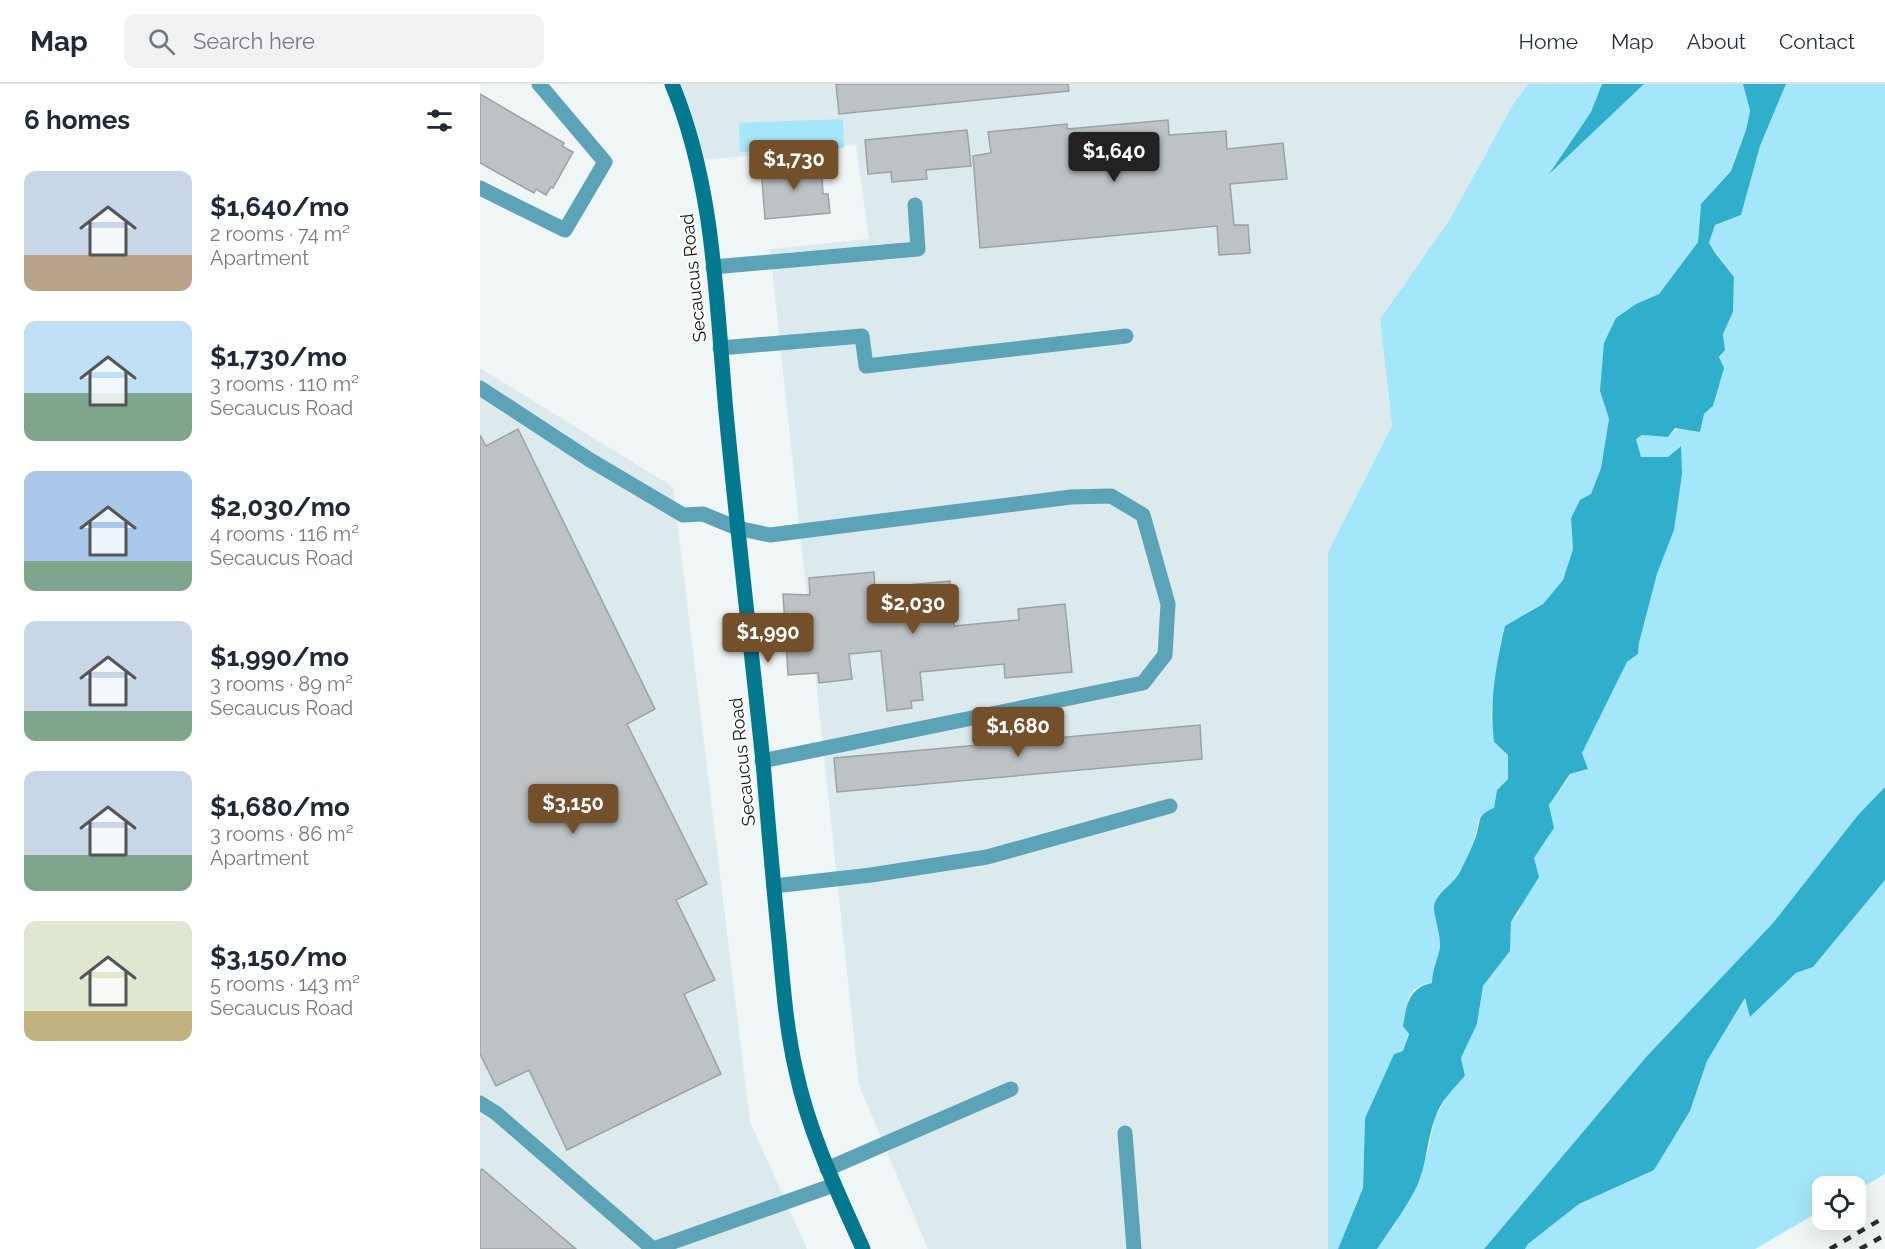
<!DOCTYPE html>
<html lang="en">
<head>
<meta charset="utf-8">
<style>
  body { margin:0; font-family:Raleway,sans-serif; background:#f2f2f3; color:#1f2937; height:100vh; display:flex; flex-direction:column; font-size:22px; white-space:nowrap }
  * { box-sizing:border-box; margin:0 }
  p { font-size:20px; color:#747a83 }
  .icon { flex:none; width:33px; height:33px; fill:none; stroke:currentColor; stroke-width:2; stroke-linecap:round; stroke-linejoin:round }
  .map { position:relative; flex:1; overflow:hidden }
  .sheet { display:flex; flex-direction:column; background:#fff; width:480px }
  .sheet>* { flex:none }
  .controls { position:absolute; left:1332px; top:1092px; display:grid; gap:12px }
  .controls a { display:grid; place-items:center; width:54px; height:54px; border-radius:12px; background:#fff; box-shadow:0 6px 24px #0002; font-size:30px }
  .price { position:absolute; translate:-50% -51px; padding:0 14px; border-radius:6px; background:#735029; color:#fff; font-size:20px; line-height:39px; filter:drop-shadow(0 2px 3px #0008) }
  .price::after { content:''; position:absolute; left:50%; top:36px; width:18px; height:14px; margin-left:-9px; background:inherit; clip-path:polygon(0 0,100% 0,50% 100%) }
  .price.selected { background:#222; color:#fff }
  ul { padding:0; list-style:none }
  li { display:flex; align-items:center; gap:18px; height:150px; padding:0 24px }
  li span { display:grid; place-items:center; flex:none; width:168px; height:120px; border-radius:12px; color:#555 }
  li>.icon { margin-inline-start:auto }
  span .icon { width:72px; height:72px; fill:#fffc; stroke-width:1 }
  li b { font-size:26px }
  h2 { display:flex; justify-content:space-between; align-items:center; height:72px; padding:0 24px; font-size:26px }
  header { display:flex; align-items:center; gap:36px; box-sizing:border-box; height:84px; padding:0 30px; background:#fff; border-bottom:2px solid #e0e1e3 }
  header strong { font-size:28px }
  nav { display:flex; gap:33px; margin-inline-start:auto; font-size:21px }
  .search { width:420px; height:54px; background:#f2f2f3; display:flex; align-items:center; gap:15px; box-sizing:border-box; padding:0 21px; border-radius:12px; color:#747a83; font-size:22px }
  main { display:flex; flex:1; min-height:0 }
  .map>svg:first-child { display:block }
  .built { fill:#dceaee }
  .green { fill:#a5e7fa }
  .water { fill:#2fafcc }
  .building { fill:#bdc2c4; stroke:#9ca1a2; stroke-width:1.5 }
  .lines { fill:none; stroke-linecap:round; stroke-linejoin:round }
  .lane { stroke:#5ba4b7; stroke-width:15 }
  .secondary { stroke:#037990; stroke-width:15 }
  .rail { stroke:#2b2d2e; stroke-width:4.5; stroke-dasharray:8 8; stroke-linecap:butt }
  .labels { text-anchor:middle; dominant-baseline:central; stroke-width:4.5; stroke-linejoin:round; paint-order:stroke }
  .street-label { font-size:18px; fill:#131515; stroke:#fff }
</style>
</head>
<body>
<header>
<strong>Map</strong>
<div class="search"><svg class="icon" aria-label="search" viewBox="0 0 24 24"><circle cx="10" cy="10" r="6"/><path d="M15 15l6 6"/></svg>Search here</div>
<nav><a>Home</a><a>Map</a><a>About</a><a>Contact</a></nav>
</header>
<main>
<section class="sheet">
<h2>6 homes<svg class="icon" aria-label="filters" viewBox="0 0 24 24"><path d="M4 7h16M4 17h16"/><circle cx="9" cy="7" r="2"/><circle cx="15" cy="17" r="2"/></svg></h2>
<ul>
<li><span style="background:linear-gradient(#c9d6e8 70%,#b9a48a 0)"><svg class="icon" aria-label="home" viewBox="0 0 24 24"><path d="M3 11l9-7 9 7M6 9v11h12V9"/></svg></span><div><b>$1,640/mo</b><p>2 rooms · 74 m²</p><p>Apartment</p></div></li>
<li><span style="background:linear-gradient(#bfe0f5 60%,#7fa58c 0)"><svg class="icon" aria-label="home" viewBox="0 0 24 24"><path d="M3 11l9-7 9 7M6 9v11h12V9"/></svg></span><div><b>$1,730/mo</b><p>3 rooms · 110 m²</p><p>Secaucus Road</p></div></li>
<li><span style="background:linear-gradient(#a9c7e8 75%,#7fa58c 0)"><svg class="icon" aria-label="home" viewBox="0 0 24 24"><path d="M3 11l9-7 9 7M6 9v11h12V9"/></svg></span><div><b>$2,030/mo</b><p>4 rooms · 116 m²</p><p>Secaucus Road</p></div></li>
<li><span style="background:linear-gradient(#c9d6e8 75%,#7fa58c 0)"><svg class="icon" aria-label="home" viewBox="0 0 24 24"><path d="M3 11l9-7 9 7M6 9v11h12V9"/></svg></span><div><b>$1,990/mo</b><p>3 rooms · 89 m²</p><p>Secaucus Road</p></div></li>
<li><span style="background:linear-gradient(#c9d6e8 70%,#7fa58c 0)"><svg class="icon" aria-label="home" viewBox="0 0 24 24"><path d="M3 11l9-7 9 7M6 9v11h12V9"/></svg></span><div><b>$1,680/mo</b><p>3 rooms · 86 m²</p><p>Apartment</p></div></li>
<li><span style="background:linear-gradient(#dfe7d0 75%,#c2b280 0)"><svg class="icon" aria-label="home" viewBox="0 0 24 24"><path d="M3 11l9-7 9 7M6 9v11h12V9"/></svg></span><div><b>$3,150/mo</b><p>5 rooms · 143 m²</p><p>Secaucus Road</p></div></li>
</ul>
</section>
<div class="map">
<svg width="1405" height="1165" viewBox="0 0 1405 1165">
  <rect width="100%" height="100%" fill="#f0f5f6"/>
  <!-- built -->
  <g class="built">
    <path d="M195,0h853l-16,22 -62,113 -70,100 12,107 -64,126v697h-400l-69,-164 -89,-836 99,-10 -13,-94 -153,15z"/>
    <path d="M0,284l193,119 77,635 57,127h-327z"/>
  </g>
  <!-- green -->
  <g class="green">
    <path d="M1048,0h74l-11,28 -40,59 93,-87h99l7,28 -4,18 -15,41 -30,33 -3,38 -39,52 -23,10 -36,87 9,28 -8,49 -10,26 -20,24 2,31 -10,31 -20,24 -16,10 -26,27 -6,34 -4,41 3,26 14,13v24l-11,11 -3,18 -16,13c-1,14 -14,51 -23,61 -5,5 -14,8 -17,15 -8,16 3,32 2,50 -2,12 -8,23 -8,36 -33,5 -23,27 -24,49 0,6 -3,13 -5,19l-9,3 -29,64 -2,70 -25,61h-10v-697l64,-126 -12,-107 70,-100 62,-113z"/>
    <path d="M1306,0h99v703l-27,28 -85,108 -126,133 -163,193h-107l19,-26 32,-72 7,-34 13,-22 17,-19 -4,-18 16,-34 6,-38 27,-35 1,-29 8,-9 15,-55 20,-30 -5,-23 22,-31 17,-5 -6,-16 45,-91 11,-8 1,-11 18,-69 17,-44 6,-84 -12,11h-27l-6,-18 7,-4 26,2c11,-14 40,-19 45,-32 8,-17 -2,-40 12,-55l-2,-16 10,-22 1,-35 -25,-34 6,-18 26,-10 19,-69z"/>
    <path d="M363,35l1,29 -104,4 -1,-29z"/>
    <path d="M1405,796v294l-29,17v-5h-34v24l-67,39h-230l3,-5 51,-40 75,-34 36,-59 17,-50 39,-64 4,20 46,-44 17,-6z"/>
  </g>
  <!-- water -->
  <g class="water">
    <path d="M1122,0h42l-95,90 42,-62z"/>
    <path d="M1263,0h43l-26,62 -19,69 -26,10 -6,18 7,11 18,23 -1,35 -10,22 2,16 -6,7 5,11 -11,38 -9,8 -4,18 -25,-4 -7,9 -26,-2 -6,4 5,18h27l13,-11 1,28 -8,56 -17,44 -18,69 -1,11 -11,8 -45,91 6,16 -18,5 -21,31 5,23 -20,30 5,19 -28,45 -1,29 -27,35 -6,38 -16,34 4,18c-11,12 -25,26 -30,42 -8,21 -8,45 -18,68 -11,22 -26,43 -40,63h-39l25,-61 2,-70 29,-64 9,-3 6,-17 -6,-8c4,-21 5,-38 29,-43 0,-13 6,-24 8,-36 1,-12 -7,-34 -6,-41 4,-16 20,-21 27,-36 5,-11 11,-22 15,-34 5,-14 0,-21 18,-28l3,-18 11,-11v-24l-14,-13c-5,-40 2,-78 11,-116l38,-22 20,-24 10,-31 -2,-31 9,-18 11,-6 10,-26 8,-49 -9,-28 4,-48 12,-25 20,-14 23,-10 39,-52 3,-38 30,-33 15,-41 4,-19z"/>
    <path d="M1405,703v93l-72,87 -17,6 -46,44 -5,-19 -38,63 -17,50 -36,59 -75,34 -51,40 -3,5h-41l163,-193 126,-133 85,-108z"/>
  </g>
  <!-- building -->
  <g class="building">
    <path d="M356,0h232l1,7 -230,23z"/>
    <path d="M0,10l84,49 -2,3 11,6 -20,36 -2,-1 -5,8 -10,-6 -2,4 -54,-30z"/>
    <path d="M688,36l1,15 57,-4 1,18 56,-6 4,36 -57,5 4,41h14l2,28 -31,2 -2,-29 -237,22 -7,-92 18,-3 -3,-21 79,-8v5z"/>
    <path d="M487,46l4,36 -45,4 1,9 -35,3 -1,-10 -23,2 -3,-34z"/>
    <path d="M341,79l2,31h5l2,19 -65,6 -4,-51z"/>
    <path d="M38,345l137,280 -28,15 80,160 -31,16 39,80 -31,14 37,80 -154,76 -38,-80 -33,16 -16,-32v-619l6,11z"/>
    <path d="M394,488l1,16 75,-7 4,45 65,-6 -1,-11 47,-5 7,68 -67,6 -1,-14 -84,8 3,28 -12,1 1,7 -25,3 -6,-60 -32,3 3,25 -33,4 -1,-10 -30,2 -5,-81 27,1 -1,-17z"/>
    <path d="M720,641l2,34 -365,33 -3,-34z"/>
    <path d="M2,1085l94,80h-96v-78z"/>
  </g>
  <g class="lines">
    <!-- lane -->
    <g class="lane">
      <path d="M0,104l85,42 40,-68 -66,-78"/>
      <path d="M233,183l205,-18 -3,-44"/>
      <path d="M240,264l142,-12 4,30 260,-30"/>
      <path d="M0,304l110,72 93,55 20,-1 34,14 33,7 301,-38 40,-1 32,19 25,89 -3,51 -22,28 -381,78"/>
      <path d="M294,802l97,-11 116,-18 183,-51"/>
      <path d="M0,1019l16,10 157,136 181,-64"/>
      <path d="M645,1049l9,116"/>
      <path d="M347,1085l184,-80"/>
    </g>
    <!-- secondary -->
    <path class="secondary" d="M192,0c43,103 44,218 54,328 11,117 25,234 37,350 5,60 10,119 16,179 4,43 7,87 17,130 13,62 41,120 67,178"/>
    <!-- rail -->
    <g class="rail">
      <path d="M1350,1165l55,-32"/>
      <path d="M1380,1165l25,-14"/>
    </g>
  </g>
  <g class="labels">
    <!-- street labels -->
    <g class="street-label">
      <text transform="translate(213 194) rotate(-96)">Secaucus Road</text>
      <text transform="translate(262 678) rotate(-96)">Secaucus Road</text>
    </g>
  </g>
</svg>
<div class="controls">
<a><svg class="icon" aria-label="locate" viewBox="0 0 24 24"><circle cx="12" cy="12" r="6"/><path d="M12 2v4M12 18v4M2 12h4M18 12h4"/></svg></a>
</div>
<b class="price selected" style="left:634px;top:99px">$1,640</b>
<b class="price" style="left:314px;top:107px">$1,730</b>
<b class="price" style="left:433px;top:551px">$2,030</b>
<b class="price" style="left:288px;top:580px">$1,990</b>
<b class="price" style="left:538px;top:674px">$1,680</b>
<b class="price" style="left:93px;top:751px">$3,150</b>
</div>
</main>
</body>
</html>
